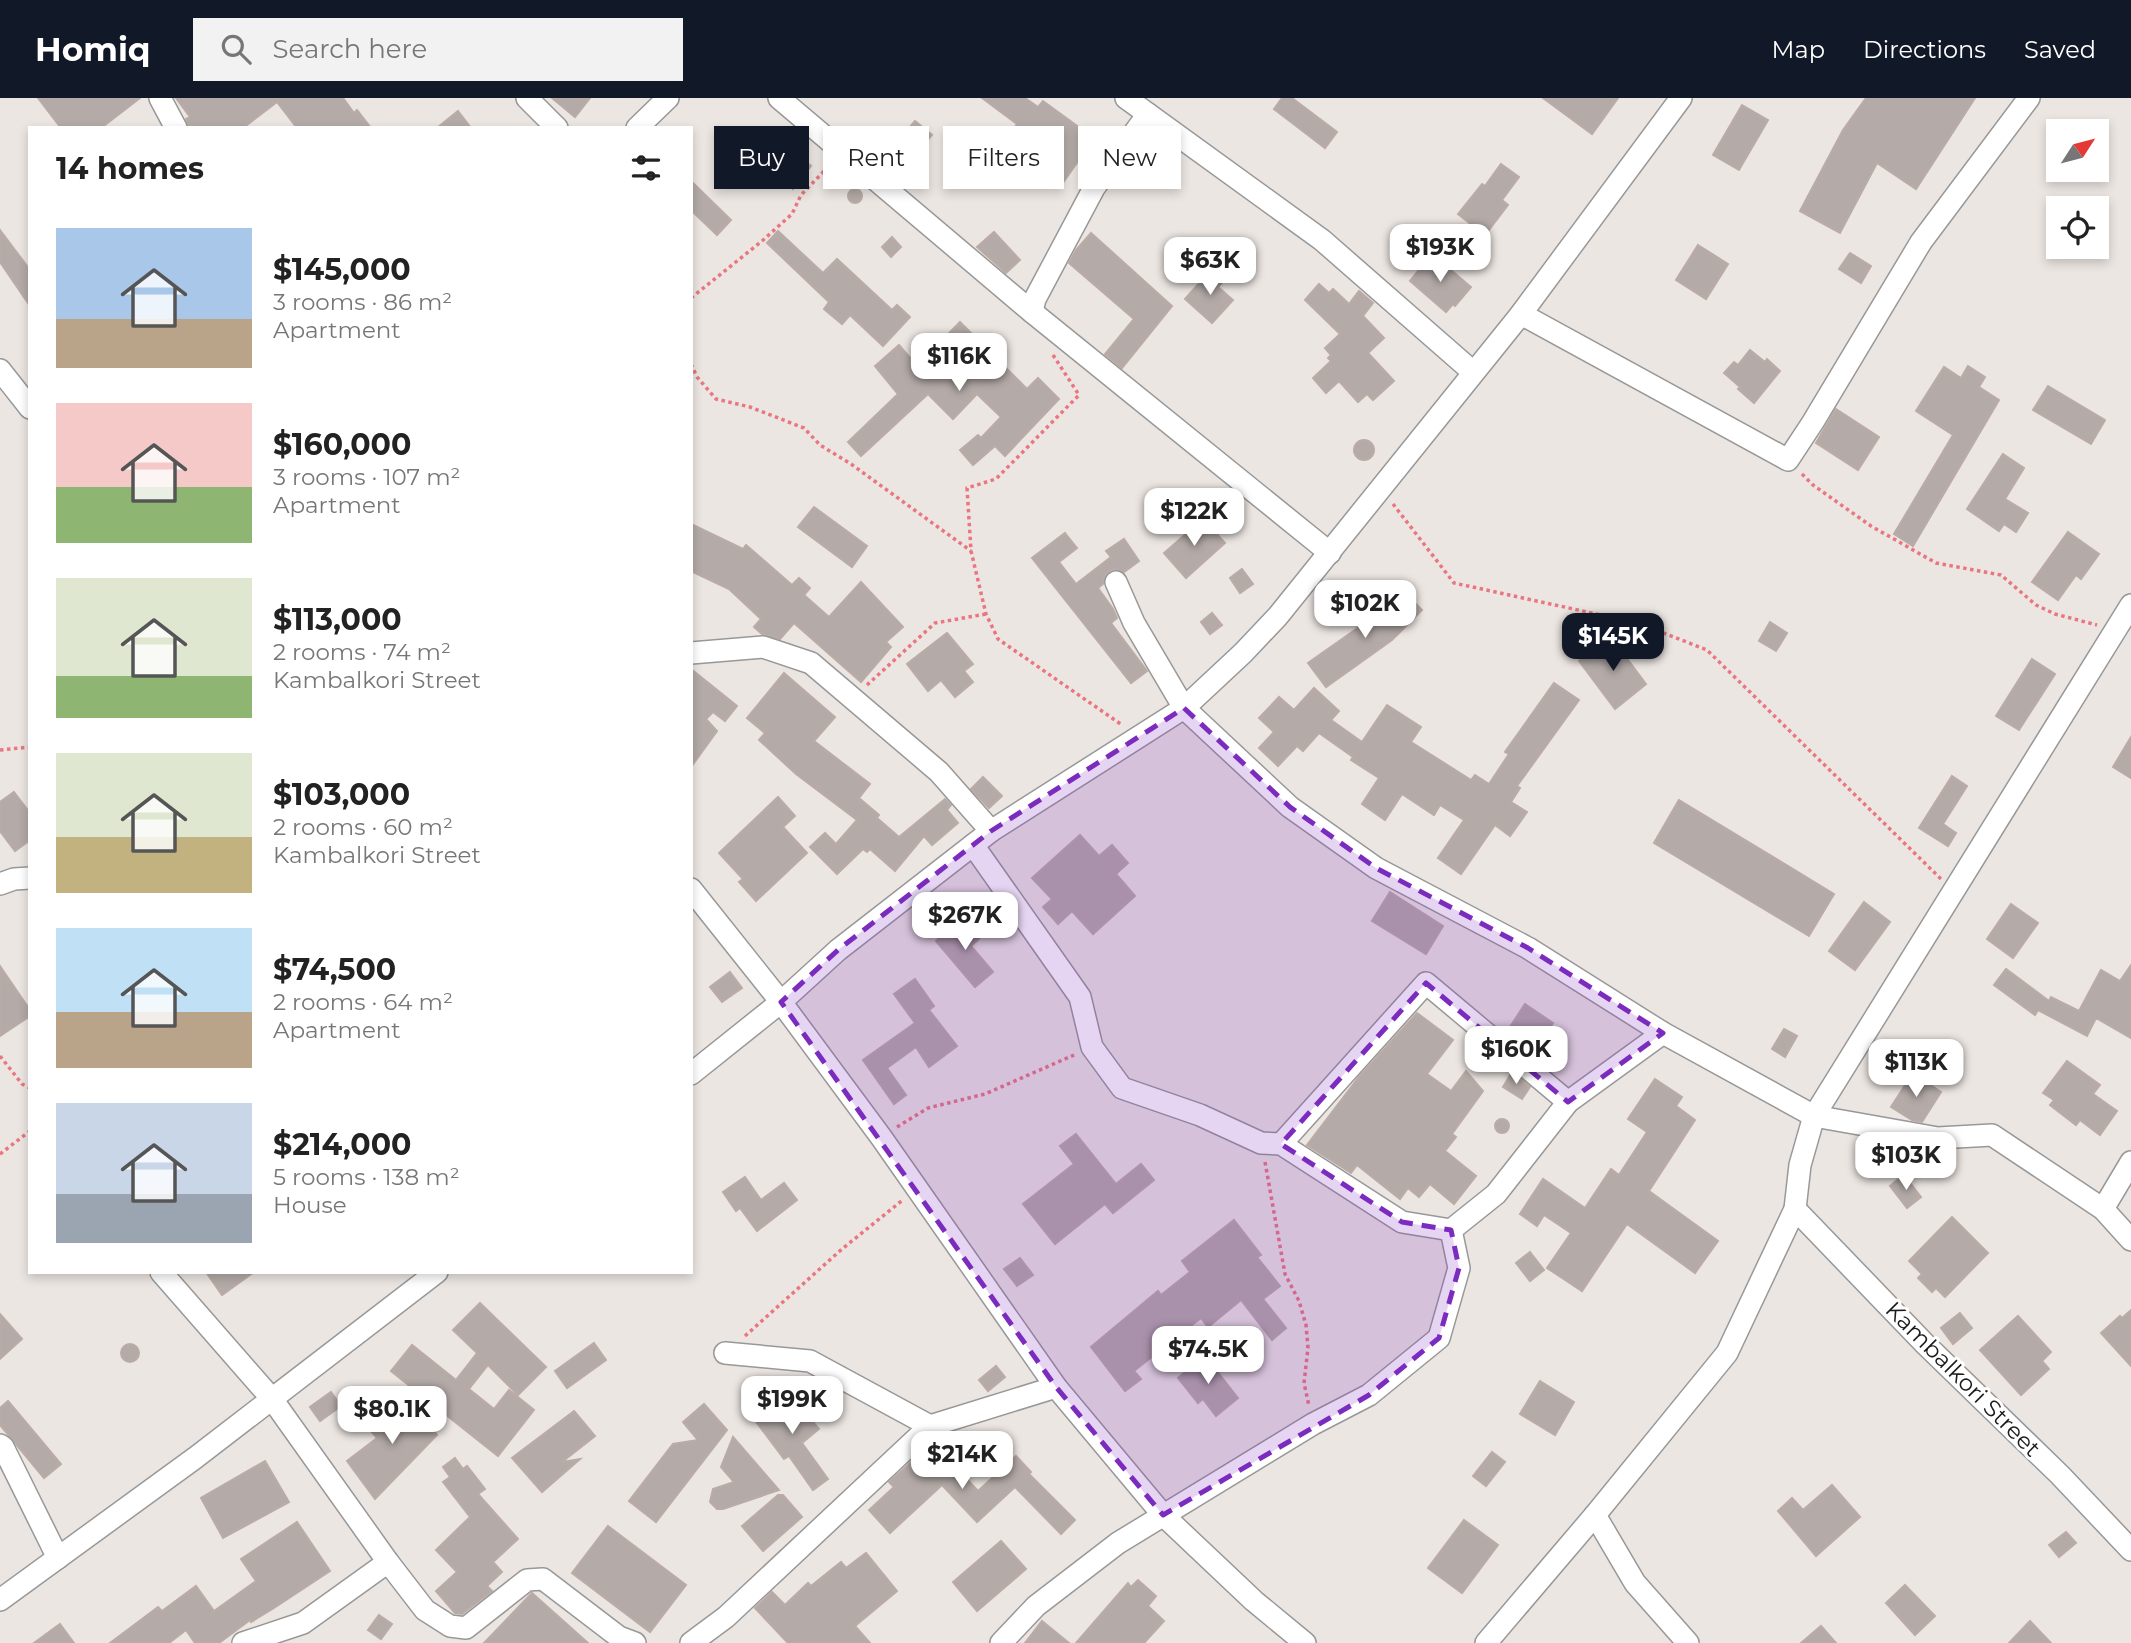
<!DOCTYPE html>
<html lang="en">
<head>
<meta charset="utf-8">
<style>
  body { margin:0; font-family:Montserrat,sans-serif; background:#f2f2f2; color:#222; height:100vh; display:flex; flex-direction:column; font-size:26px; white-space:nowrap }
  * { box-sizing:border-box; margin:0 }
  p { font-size:23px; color:#767676 }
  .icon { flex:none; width:38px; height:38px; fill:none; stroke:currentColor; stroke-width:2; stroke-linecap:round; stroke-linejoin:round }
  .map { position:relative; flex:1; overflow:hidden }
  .panel { position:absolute; left:28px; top:28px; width:665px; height:1148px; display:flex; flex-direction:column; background:#fff; border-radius:0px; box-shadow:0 4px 10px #0003 }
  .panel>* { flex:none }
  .top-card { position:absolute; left:714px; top:28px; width:665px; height:63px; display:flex; gap:14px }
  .needle { width:46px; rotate:54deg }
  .controls { position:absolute; left:2046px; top:21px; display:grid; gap:14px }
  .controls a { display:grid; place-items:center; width:63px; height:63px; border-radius:0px; background:#fff; box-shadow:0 4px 10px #0003; font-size:35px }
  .price { position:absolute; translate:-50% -60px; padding:0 16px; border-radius:14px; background:#fff; color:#222; font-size:23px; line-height:46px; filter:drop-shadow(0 2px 4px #0008) }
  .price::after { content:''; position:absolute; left:50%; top:42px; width:21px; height:16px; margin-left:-10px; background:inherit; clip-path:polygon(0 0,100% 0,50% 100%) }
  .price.selected { background:#111827; color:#fff }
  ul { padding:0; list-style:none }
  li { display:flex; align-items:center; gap:21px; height:175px; padding:0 28px }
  li span { display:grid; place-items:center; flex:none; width:196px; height:140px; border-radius:0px; color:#555 }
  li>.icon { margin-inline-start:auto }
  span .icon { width:84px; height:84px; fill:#fffc; stroke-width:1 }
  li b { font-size:30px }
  h2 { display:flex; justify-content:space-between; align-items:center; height:84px; padding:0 28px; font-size:30px }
  .tag { padding:0 24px; border-radius:0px; background:#fff; box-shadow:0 4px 10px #0003; font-size:24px; line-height:63px }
  .tag.selected { background:#111827; color:#fff }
  header { display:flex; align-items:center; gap:42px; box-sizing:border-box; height:98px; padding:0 35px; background:#111827; color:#fff }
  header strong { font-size:33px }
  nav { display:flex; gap:38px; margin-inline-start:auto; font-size:24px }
  .search { width:490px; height:63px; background:#f2f2f2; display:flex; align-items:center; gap:18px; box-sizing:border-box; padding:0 24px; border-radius:0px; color:#767676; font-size:26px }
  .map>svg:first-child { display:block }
  .building { fill:#b4aba8; stroke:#bbaba6; stroke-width:2 }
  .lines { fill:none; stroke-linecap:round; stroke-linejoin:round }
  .street-casing { stroke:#989898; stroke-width:24 }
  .path { stroke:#e97680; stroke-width:3.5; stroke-dasharray:3.5 3.5; stroke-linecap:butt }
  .street { stroke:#fff; stroke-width:21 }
  .marked { fill:#7b2cbf; fill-opacity:0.2; stroke:#7b2cbf; stroke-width:5; stroke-dasharray:14 9; stroke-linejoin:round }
  .labels { text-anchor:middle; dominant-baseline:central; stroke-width:6; stroke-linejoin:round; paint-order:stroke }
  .street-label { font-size:23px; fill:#1b1b1b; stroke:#fff }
</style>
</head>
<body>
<header>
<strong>Homiq</strong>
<div class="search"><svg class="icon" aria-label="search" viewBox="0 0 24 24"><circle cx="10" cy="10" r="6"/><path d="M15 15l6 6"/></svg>Search here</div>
<nav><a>Map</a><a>Directions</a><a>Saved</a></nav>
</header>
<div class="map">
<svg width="2131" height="1545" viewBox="0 0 2131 1545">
  <rect width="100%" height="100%" fill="#ece6e2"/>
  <!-- building -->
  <g class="building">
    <path d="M38,0h102l-39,30h-40z"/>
    <path d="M176,0h167l11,15 3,-3 14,18h-74l-20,-26 -34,26h-54l-3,-9 4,-2z"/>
    <path d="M552,0h38l-15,19z"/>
    <path d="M982,0h43l13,9 5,-6 48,35 -6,9 3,2 -26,37 -38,-30 -15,21 -19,-14 27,-37z"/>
    <path d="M1282,0h10l45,34 -12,16 -51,-39z"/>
    <path d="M1543,0h75l-26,36z"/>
    <path d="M1866,0h109l-59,91 -39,-26 -37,70 -40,-22 43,-81z"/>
    <path d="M1742,7l26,15 -29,50 -26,-15z"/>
    <path d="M458,13l13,17h-34z"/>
    <path d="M915,23l17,14 -28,33 -17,-14z"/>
    <path d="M787,49l24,19 -18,23 -19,-15 7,-6 -7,-5z"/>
    <path d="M1501,66l18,13 -17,23 6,5 -23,30 -27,-21 24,-30 3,2z"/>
    <path d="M691,83l40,39 -14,15 -26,-25z"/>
    <circle cx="855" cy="98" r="7"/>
    <path d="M0,132l30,40v36l-30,-44z"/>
    <path d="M778,133l45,42 14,-14 55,51 5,-5 13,12 -27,29 -33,-31 -8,9 -18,-15 5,-7 -62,-59z"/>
    <path d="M994,134l26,28 -14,13 -29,-26z"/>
    <path d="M1091,135l81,73 -50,62 -17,-14 29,-35 -65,-56 7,-13z"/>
    <path d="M892,139l9,10 -10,10 -9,-10z"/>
    <path d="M1698,147l30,19 -22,35 -30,-19z"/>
    <path d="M1850,155l21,13 -10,17 -22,-14z"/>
    <path d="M1432,156l39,33 -16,19 -2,-2 -7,8 -36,-31z"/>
    <path d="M1212,171l12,11 -6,7 15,13 -21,23 -27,-24z"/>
    <path d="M1319,186l10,9 4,-4 16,15 10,-13 14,12 -10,13 21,22 -16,15 26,28 -21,19 -6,-6 -9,8 -19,-21 -13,12 -13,-15 18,-17 -3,-3 3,-3 -6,-7 15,-14 -35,-34z"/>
    <path d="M960,224l67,67 11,-11 21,21 -54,57 -10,-10 -22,19 -13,-15 18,-15 3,3 20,-21 -24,-23 -24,25 -25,-25 -67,62 -13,-14 50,-48 -23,-28 24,-21 18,21z"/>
    <path d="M1750,252l15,12 2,-3 13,12 -26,32 -16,-14 2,-2 -16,-14 10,-11 4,3z"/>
    <path d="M1968,268l17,11 -6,10 20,13 -86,146 -19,-12 59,-99 -37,-24 28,-44 17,11z"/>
    <path d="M2048,288l57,34 -14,24 -58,-34z"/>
    <path d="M1836,311l43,28 -21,33 -42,-27z"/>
    <circle cx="1364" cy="352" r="10"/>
    <path d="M2003,356l21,14 -19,31 23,14 -12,19 -12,-8 -5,7 -32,-22z"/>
    <path d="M814,409l53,39 -15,21 -54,-40z"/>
    <path d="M1203,421l22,24 -39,35 -22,-25z"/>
    <path d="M691,426l52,25 3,-4 46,40 7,-7 11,10 -6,7 25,22 32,-35 42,45 -17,15 5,5 -30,35 -67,-59 -14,16 -18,-5 -8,-7 7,-8 -32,-30 -38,-18z"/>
    <path d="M2068,434l31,22 -18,25 -5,-4 -18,25 -26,-18z"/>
    <path d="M1065,435l12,15 -18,14 17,22 35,-27 -5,-6 18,-12 15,22 -15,11 -7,-3 -7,1 -5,5 -2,9 -5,4 15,21 4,9 -6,5 36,48 -16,12 -99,-125z"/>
    <path d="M1242,471l11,15 -13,9 -10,-15z"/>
    <path d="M1403,493l19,19 -30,30 -66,47 -18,-24 64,-45 1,2z"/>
    <path d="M1212,515l10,12 -12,9 -9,-12z"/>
    <path d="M1770,524l17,11 -11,18 -17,-10z"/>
    <path d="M947,535l26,31 -9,7 9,11 -18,15 -14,-17 -13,11 -21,-27z"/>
    <path d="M1611,539l35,47 -31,25 -36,-48z"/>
    <path d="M2032,561l23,15 -36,56 -23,-14z"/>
    <path d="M691,571l46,37 -12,15 -12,-9 -7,7 11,12 -26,36z"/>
    <path d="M784,575l51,44 -21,24 56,43 -11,14 20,17 -2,3 22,19 46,-38 6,6 -4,5 11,13 -26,22 -8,-9 -29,35 -25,-22 -3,3 -4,-3 -26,25 -27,-27 15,-14 11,11 21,-24 -61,-46 -37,-34 6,-7 -18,-15z"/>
    <path d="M1554,585l25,17 -62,86 3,2 -9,14 16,10 -17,24 -15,-11 -34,49 -23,-16 26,-38 -24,-15 -6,10 -32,-21 -17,26 -23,-16 17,-26 -28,-18 2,-3 -34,-24 -16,18 -6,-5 -19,20 -19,-18 15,-16 -15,-14 20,-21 15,13 20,-22 25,23 -8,9 31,22 25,-37 34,22 -10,15 60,38 4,-5 14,9 20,-30 -4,-2z"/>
    <path d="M2131,639v41l-18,-11z"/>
    <path d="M1952,678l15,10 -24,38 13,9 -8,13 -29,-18z"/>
    <path d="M983,679l19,19 -13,12 -18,-19z"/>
    <path d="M14,694l16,21v27l-15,11 -15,-20v-29z"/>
    <path d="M778,699l17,19 -12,11 24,26 -51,48 -17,-19 4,-3 -24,-26z"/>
    <path d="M1679,702l155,94 -25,42 -155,-93z"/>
    <path d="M1080,737l19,21 13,-11 16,18 -12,11 19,22 -42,38 -21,-23 -14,13 -15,-17 9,-8 -20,-21z"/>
    <path d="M1390,794l53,34 -17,28 -54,-33z"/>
    <path d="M1864,804l26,20 -35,48 -26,-19z"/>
    <path d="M2011,806l27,19 -25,35 -26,-19z"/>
    <path d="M962,821l17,20 -8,7 22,26 -18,15 -39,-46z"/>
    <path d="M2131,867v73l-35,-20 -9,18 -49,-26 -3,5 -41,-30 12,-16 43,32 2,-4 28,14 22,-41 19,11z"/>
    <path d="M0,868l30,44v6l-30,20z"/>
    <path d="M730,874l12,16 -20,14 -12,-15z"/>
    <path d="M915,881l19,27 -5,4 28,36 -28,21 -13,-20 -29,21 19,27 -12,9 -31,-44 52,-37 -21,-29z"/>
    <path d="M1525,906l28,19 -4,6 9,6 -11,16 7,5 -8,11 -40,-34z"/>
    <path d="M1417,915l36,27 -26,34 24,17 15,-20 17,20 -31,43 4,3 -11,14 31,25 -22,28 -24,-20 -11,13 -11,-9 -8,11 -43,-34 -6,8 -44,-28 52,-68z"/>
    <path d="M1784,931l13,7 -12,21 -13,-8z"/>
    <path d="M2067,963l33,24 -7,9 24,17 -17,24 -20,-15 -4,5 -26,-20 4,-5 -11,-7z"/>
    <path d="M1512,974l18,15 -8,12 -19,-12z"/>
    <path d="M1913,975l28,19 -19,30 -10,-2 -21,-13z"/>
    <path d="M1655,981l27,18 -6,9 19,14 -46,71 69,50 -23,32 -68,-49 -45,67 -35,-23 24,-35 -27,-18 -7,11 -17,-12 23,-35 42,29 26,-39 8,6 28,-43 -19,-13z"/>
    <circle cx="1502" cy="1028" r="7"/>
    <path d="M1076,1036l40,50 25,-20 13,16 -41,33 -8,-9 -50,40 -32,-40 51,-40 -14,-18z"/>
    <path d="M1904,1077l17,22 -14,11 -17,-22z"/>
    <path d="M745,1079l16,23 23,-17 13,17 -40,31 -17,-23 -4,3 -13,-19z"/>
    <path d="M1952,1119l36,36 -43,44 -9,-9 -4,4 -14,-14 4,-4 -13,-13z"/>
    <path d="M1234,1122l27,35 -4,2 23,29 -17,13 23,29 -14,12 -31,-40 -33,27 -7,-9 -67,53 7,8 -16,12 -34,-44 67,-56 3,4 29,-23 -8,-11z"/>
    <path d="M1530,1154l14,18 -14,11 -14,-18z"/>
    <path d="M1020,1160l13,17 -16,11 -13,-17z"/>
    <path d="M206,1174h48l-32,23z"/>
    <path d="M480,1205l66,64 -28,28 -30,-30 -19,24 25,20 15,-19 25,20 -36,46 -107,-85 21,-26 44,35 21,-27 -24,-23z"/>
    <path d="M2131,1212v56l-30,-33 19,-17 2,2z"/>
    <path d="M1960,1215l12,15 -19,16 -12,-16z"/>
    <path d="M0,1216l22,25 -22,20z"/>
    <path d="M2018,1218l33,36 -9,9 7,8 -28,26 -41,-45z"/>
    <path d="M594,1245l12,17 -39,28 -12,-17z"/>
    <circle cx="130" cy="1255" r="9"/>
    <path d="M1205,1258l33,42 -22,18 -13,-17 -5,4 -20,-25z"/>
    <path d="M996,1268l9,11 -17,14 -9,-11z"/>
    <path d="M1540,1283l34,21 -19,33 -35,-21z"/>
    <path d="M792,1292l10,13 -3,3 20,23 -17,14 26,36 -15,11 -24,-34 -5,3 -30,-40z"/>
    <path d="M331,1294l10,14 -21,15 -10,-14z"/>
    <path d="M406,1296l31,41 -62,64 -28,-38 30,-23 -7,-8 18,-13 -3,-3z"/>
    <path d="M8,1303l53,63 -17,14 -44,-53v-17z"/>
    <path d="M704,1306l23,26 -71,92 -27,-21 44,-57 25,-4 -15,-18z"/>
    <path d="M574,1313l21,25 -33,26 18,-3 -38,33 -30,-34z"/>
    <path d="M733,1339l46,53 -56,19h-6l-7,-7 3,-13 21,-7 -13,-15z"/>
    <path d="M933,1345l45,48 38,-35 15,16 -2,2 46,46 -14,14 -46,-47 -38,35 -35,-37 -52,48 -21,-23 25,-23 -5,-5z"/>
    <path d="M1492,1354l13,10 -19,24 -13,-10z"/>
    <path d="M455,1360l8,11 4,-3 18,23 -7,5 40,45 -25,23 9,10 -15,14 5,5 -30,23 -7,-1 -19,-22 21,-19 -21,-22 34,-33 -27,-35 7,-5 -7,-10z"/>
    <path d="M265,1363l24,41 -66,36 -22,-40z"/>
    <path d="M1832,1387l28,32 -44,39 -38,-45 14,-13 11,12z"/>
    <path d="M778,1397h5l19,22 -39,34 -21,-25z"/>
    <path d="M1464,1422l34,25 -36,48 -34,-25z"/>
    <path d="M297,1424l33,49 -56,37 -23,14 -1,-2 -31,23h-24l-9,-13 -17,13h-59l48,-36 4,4 34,-25 18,25 42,-30 -15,-22z"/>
    <path d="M608,1428l78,59 -36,47 -78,-59z"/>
    <path d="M2066,1434l10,11 -17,14 -10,-12z"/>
    <path d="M1001,1443l25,28 -49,42 -24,-29z"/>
    <path d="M866,1455l31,38 -42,35 15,17h-82l-33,-35 17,-16 13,13 23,-22 3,3 30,-24 5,6z"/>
    <path d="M1138,1482l18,16 -8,10 16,15 -20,22h-68l52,-60 3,4z"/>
    <path d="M1905,1487l30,31 -20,19 -29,-32z"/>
    <path d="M532,1495l56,50h-104z"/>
    <path d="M379,1517l13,9 -11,15 -13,-9z"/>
    <path d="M1042,1523l27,22h-44z"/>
    <path d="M2030,1523l21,22h-42z"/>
    <path d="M60,1526l14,19h-40z"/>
    <path d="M1821,1528l15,17h-35z"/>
  </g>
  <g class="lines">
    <defs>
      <g id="street">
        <path d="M160,0l16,30"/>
        <path d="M527,0l30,30"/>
        <path d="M779,0l253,214 298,241"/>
        <path d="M1126,0l196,142 151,132"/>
        <path d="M637,30l31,-30"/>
        <path d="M1032,214l3,-13 59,-111 54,-74"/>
        <path d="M1521,216l267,146 25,-38 108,-180 108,-144"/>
        <path d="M0,272l30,38"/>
        <path d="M1116,484l18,41 50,85 106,99 86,61 152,80 135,85 151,83 124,22 54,-3 111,74 28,31"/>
        <path d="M691,555l72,-6 48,16 128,109 52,59"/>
        <path d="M973,747l107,152 12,50 30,41 78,27 61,28 20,1 121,78 49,8 45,-36 72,-92 95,-69"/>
        <path d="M0,786l14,-5 16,-1"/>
        <path d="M691,791l90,113 100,135 175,250 107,128 91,86 51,42"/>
        <path d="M691,976l90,-72 57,-52 153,-119 193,-123 59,-55 35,-37 243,-302 160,-216"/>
        <path d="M1281,1046l145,-161 142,119"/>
        <path d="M1795,1111l130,135 135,131 71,75"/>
        <path d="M2103,1111l28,-47"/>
        <path d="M161,1174l111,127 116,163 37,48 25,16 16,2 61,-48 16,-1 76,58 16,6"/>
        <path d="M725,1255l85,8 120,65"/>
        <path d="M0,1347l3,2 55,111"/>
        <path d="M1595,1417l40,68 53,60"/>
        <path d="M0,1502l195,-142 242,-186"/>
        <path d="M243,1545l60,-20 85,-61"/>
        <path d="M691,1545l35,-26 204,-191 126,-39"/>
        <path d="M1001,1545l35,-37 82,-63 195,-119 56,-29 70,-57 20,-70 -8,-38"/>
        <path d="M1486,1545l109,-128 132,-162 68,-144 5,-44 14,-49 317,-511"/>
      </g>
    </defs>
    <!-- street casing -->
    <use href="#street" class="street-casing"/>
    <!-- path -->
    <g class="path">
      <path d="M691,200l71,-57 30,-27 9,-19 28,-29"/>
      <path d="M1053,257l26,40 -83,84 -29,9 4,63 15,63 12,25 124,86"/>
      <path d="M691,266l6,13 19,22 34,8 54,21 16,17 31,19 120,87"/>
      <path d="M1802,376l11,11 58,41 65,37 65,12 35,30 19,9 42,11"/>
      <path d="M1393,406l61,79 184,40 69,27 234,229"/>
      <path d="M867,587l68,-62 51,-9"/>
      <path d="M0,652l30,-3"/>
      <path d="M0,958l22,28 8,4"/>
      <path d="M897,1029l31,-19 57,-14 89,-39"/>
      <path d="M0,1056l30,-23"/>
      <path d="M1265,1064l20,112 14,27 7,24 2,23 -4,35 5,23"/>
      <path d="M745,1238l97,-87 62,-50"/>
    </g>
    <!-- street -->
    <use href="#street" class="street"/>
  </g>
  <!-- marked area -->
  <path class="marked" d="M1184,610l106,99 86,61 152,80 135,85 -95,69 -142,-119 -145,161 121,78 49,8 8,38 -20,70 -70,57 -206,120 -107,-128 -275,-385 57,-52 153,-119z"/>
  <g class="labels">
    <!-- street labels -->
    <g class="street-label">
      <text transform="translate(1963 1281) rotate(45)">Kambalkori Street</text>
    </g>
  </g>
</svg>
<div class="controls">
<a><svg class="needle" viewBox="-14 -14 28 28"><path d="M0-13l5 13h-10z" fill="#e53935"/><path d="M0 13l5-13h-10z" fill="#767676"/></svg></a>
<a><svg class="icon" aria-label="locate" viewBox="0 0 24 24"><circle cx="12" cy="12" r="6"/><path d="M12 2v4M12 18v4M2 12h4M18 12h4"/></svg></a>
</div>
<b class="price" style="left:1440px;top:186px">$193K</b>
<b class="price" style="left:1210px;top:199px">$63K</b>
<b class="price" style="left:959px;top:295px">$116K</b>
<b class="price" style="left:1194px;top:450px">$122K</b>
<b class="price" style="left:1365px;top:542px">$102K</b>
<b class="price selected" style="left:1613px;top:575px">$145K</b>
<b class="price" style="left:965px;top:854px">$267K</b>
<b class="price" style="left:1516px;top:988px">$160K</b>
<b class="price" style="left:1916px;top:1001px">$113K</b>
<b class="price" style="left:1906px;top:1094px">$103K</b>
<b class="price" style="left:1208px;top:1288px">$74.5K</b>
<b class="price" style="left:792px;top:1338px">$199K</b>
<b class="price" style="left:392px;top:1348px">$80.1K</b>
<b class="price" style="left:962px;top:1393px">$214K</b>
<div class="top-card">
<a class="tag selected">Buy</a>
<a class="tag">Rent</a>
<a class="tag">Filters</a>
<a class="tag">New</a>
</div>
<section class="panel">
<h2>14 homes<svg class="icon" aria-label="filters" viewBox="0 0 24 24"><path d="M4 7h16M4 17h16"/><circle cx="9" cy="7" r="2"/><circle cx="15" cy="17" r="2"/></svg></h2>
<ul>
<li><span style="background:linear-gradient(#a9c7e8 65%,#b9a48a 0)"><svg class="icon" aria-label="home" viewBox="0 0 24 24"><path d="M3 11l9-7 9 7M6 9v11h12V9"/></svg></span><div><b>$145,000</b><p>3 rooms · 86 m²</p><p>Apartment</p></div></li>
<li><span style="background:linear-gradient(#f6c9c9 60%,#8fb573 0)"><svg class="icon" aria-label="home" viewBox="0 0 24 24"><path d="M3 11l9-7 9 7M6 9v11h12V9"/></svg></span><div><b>$160,000</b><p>3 rooms · 107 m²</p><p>Apartment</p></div></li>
<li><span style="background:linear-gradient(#dfe7d0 70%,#8fb573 0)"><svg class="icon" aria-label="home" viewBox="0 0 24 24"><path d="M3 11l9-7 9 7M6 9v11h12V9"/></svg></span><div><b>$113,000</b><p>2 rooms · 74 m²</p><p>Kambalkori Street</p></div></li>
<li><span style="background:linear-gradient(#dfe7d0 60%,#c2b280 0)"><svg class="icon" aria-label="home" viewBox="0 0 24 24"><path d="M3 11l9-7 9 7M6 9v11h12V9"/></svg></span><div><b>$103,000</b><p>2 rooms · 60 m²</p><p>Kambalkori Street</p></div></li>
<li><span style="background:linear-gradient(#bfe0f5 60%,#b9a48a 0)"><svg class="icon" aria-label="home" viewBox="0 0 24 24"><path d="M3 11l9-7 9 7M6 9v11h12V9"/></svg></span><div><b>$74,500</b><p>2 rooms · 64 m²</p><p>Apartment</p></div></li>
<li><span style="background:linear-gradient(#c9d6e8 65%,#9aa5b1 0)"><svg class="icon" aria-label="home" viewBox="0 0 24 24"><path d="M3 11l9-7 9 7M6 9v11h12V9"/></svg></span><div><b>$214,000</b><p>5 rooms · 138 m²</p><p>House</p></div></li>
</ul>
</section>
</div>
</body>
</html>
